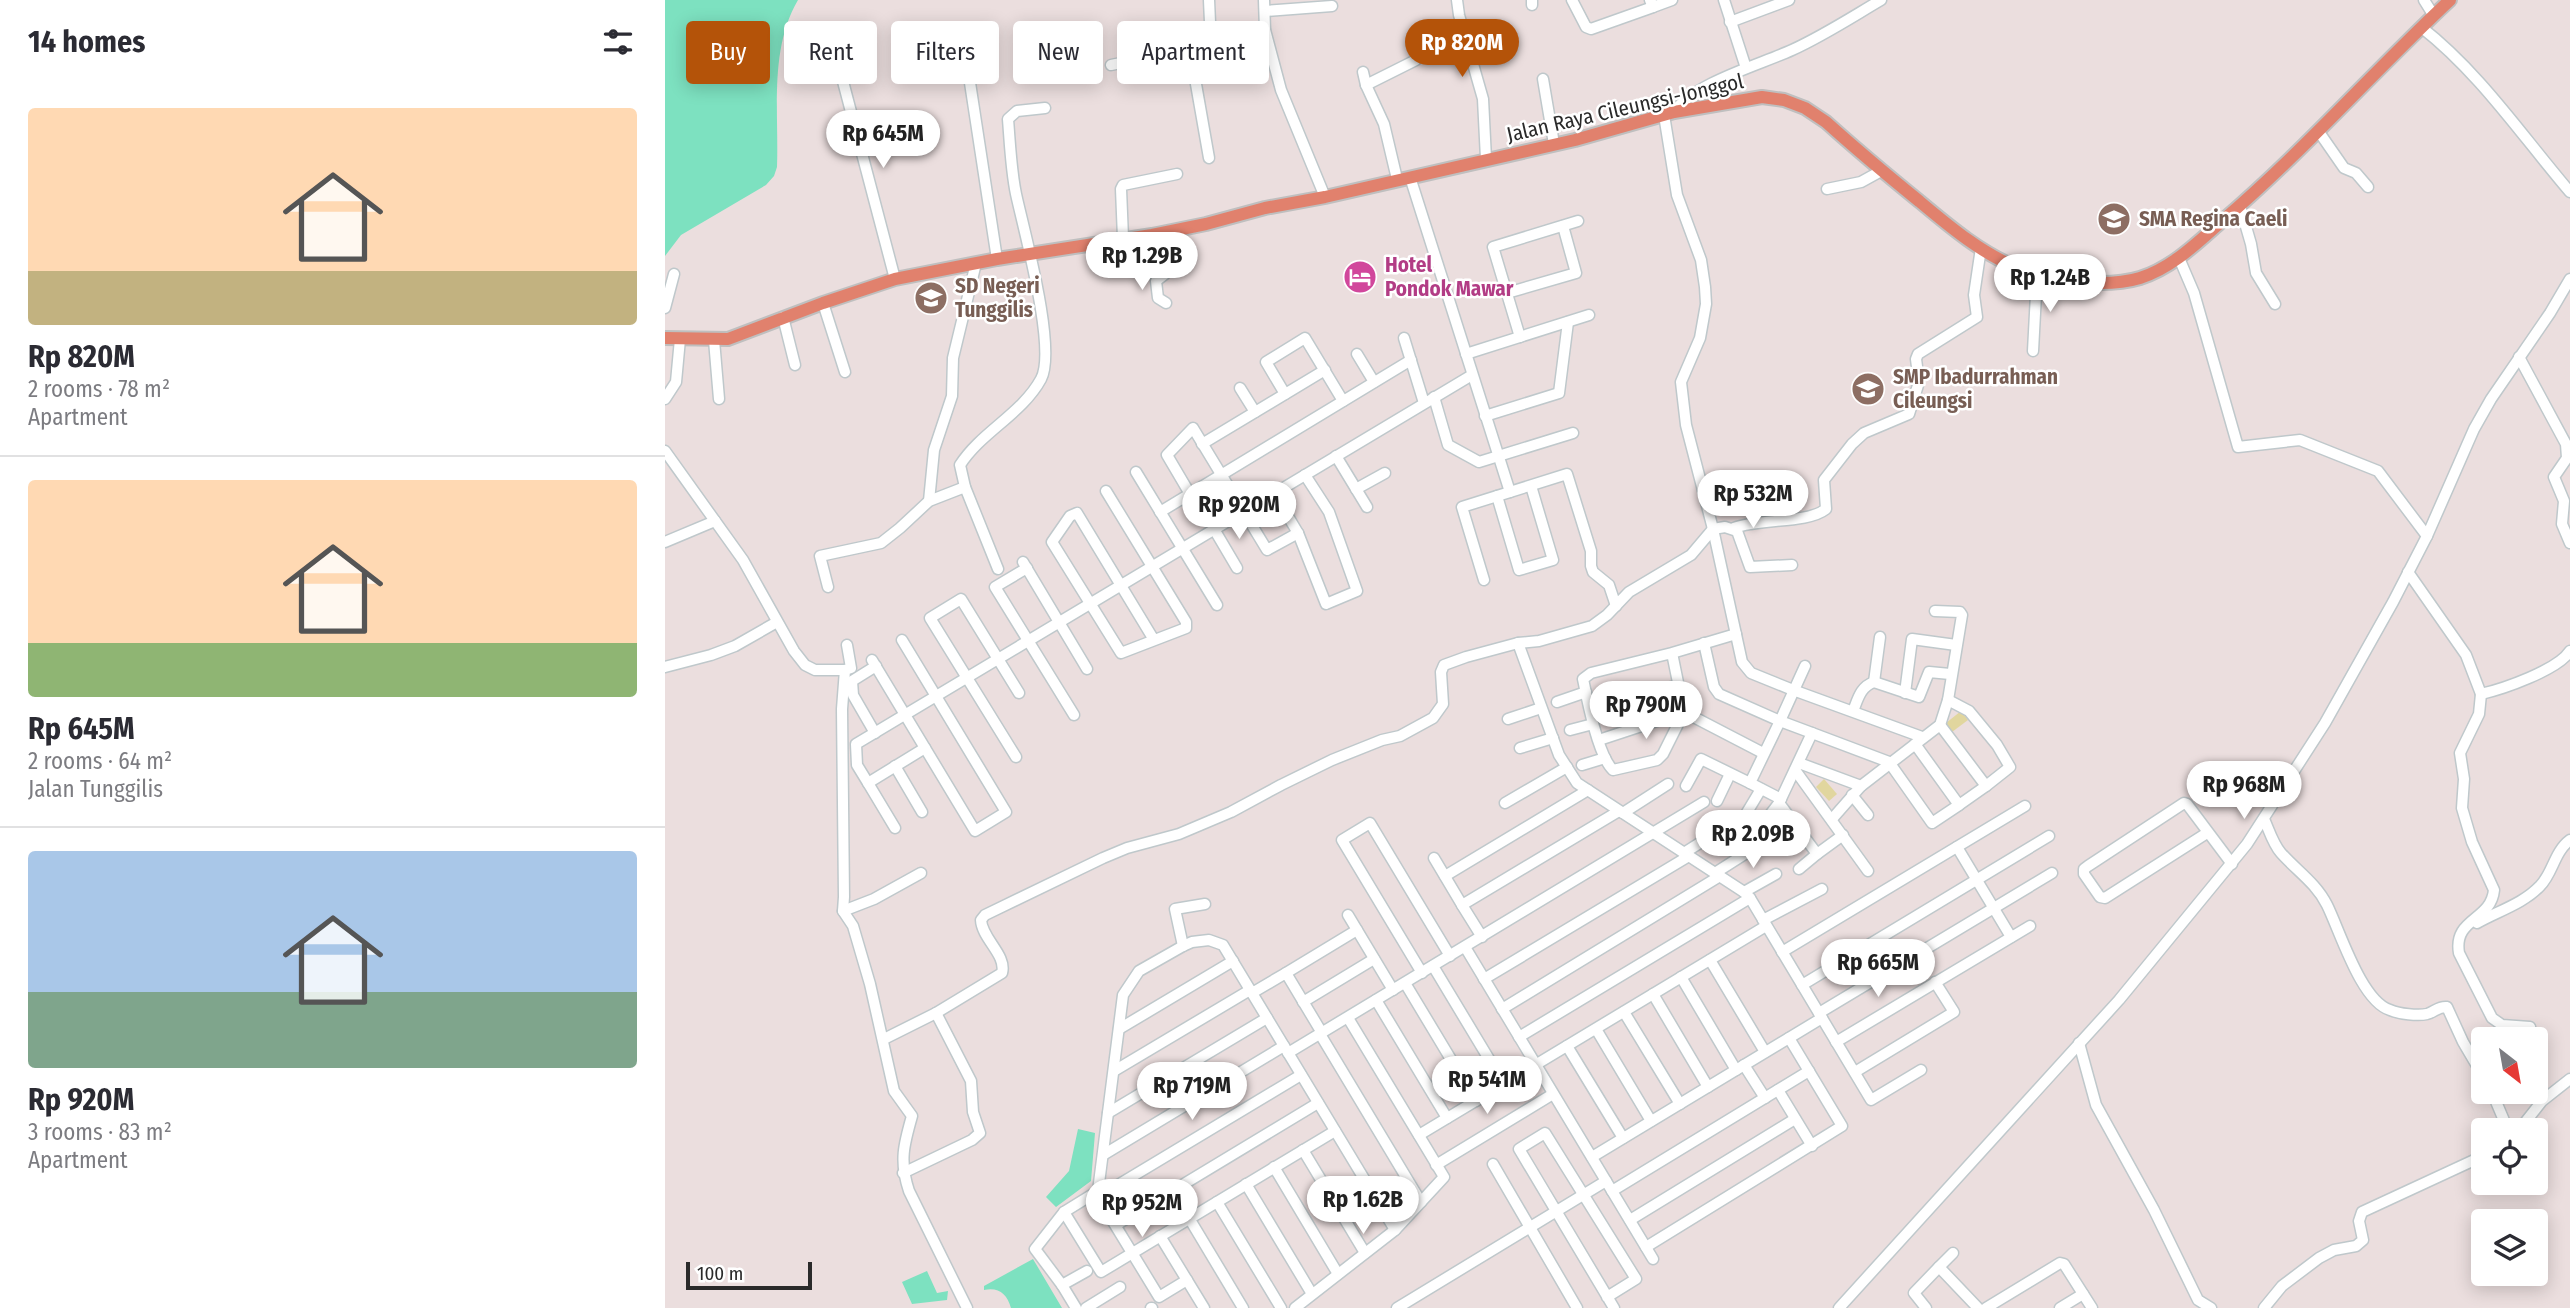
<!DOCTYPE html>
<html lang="en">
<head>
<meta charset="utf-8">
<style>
  body { margin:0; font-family:"Fira Sans Condensed",sans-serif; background:#f2f2f3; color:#2b2b33; height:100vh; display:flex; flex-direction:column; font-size:26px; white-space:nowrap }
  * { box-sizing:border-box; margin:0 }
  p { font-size:23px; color:#7c7c81 }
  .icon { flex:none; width:38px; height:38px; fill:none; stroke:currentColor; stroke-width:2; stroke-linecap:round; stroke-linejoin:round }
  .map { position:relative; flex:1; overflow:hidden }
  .details { display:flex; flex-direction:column; background:#fff; width:665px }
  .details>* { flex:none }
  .top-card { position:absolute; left:21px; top:21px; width:665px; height:63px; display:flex; gap:14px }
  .needle { width:46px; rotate:149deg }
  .tools { position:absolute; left:1806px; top:1027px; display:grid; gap:14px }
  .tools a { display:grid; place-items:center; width:77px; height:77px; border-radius:7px; background:#fff; box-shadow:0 4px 18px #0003; font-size:35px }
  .scale { position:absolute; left:21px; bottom:18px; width:126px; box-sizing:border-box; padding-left:7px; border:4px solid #2a2a2a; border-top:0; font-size:19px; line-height:24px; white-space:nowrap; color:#2a2a2a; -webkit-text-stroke:5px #fff; paint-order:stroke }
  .price { position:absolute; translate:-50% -60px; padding:0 16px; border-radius:24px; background:#fff; color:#222; font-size:23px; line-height:46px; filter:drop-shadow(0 2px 4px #0008) }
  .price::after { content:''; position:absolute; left:50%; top:42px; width:21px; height:16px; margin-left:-10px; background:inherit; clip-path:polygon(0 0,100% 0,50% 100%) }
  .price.selected { background:#b45309; color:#fff }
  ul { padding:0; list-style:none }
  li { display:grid; align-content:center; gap:14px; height:371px; padding:0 28px }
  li+li { border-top:2px solid #e1e1e2 }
  li span { display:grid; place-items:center; height:217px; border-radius:7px; color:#555 }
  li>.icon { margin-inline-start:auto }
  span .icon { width:126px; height:126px; fill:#fffc; stroke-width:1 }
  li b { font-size:30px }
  h2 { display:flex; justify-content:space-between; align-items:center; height:84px; padding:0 28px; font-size:30px }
  .pill { padding:0 24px; border-radius:7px; background:#fff; box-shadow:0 4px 18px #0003; font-size:24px; line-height:63px }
  .pill.selected { background:#b45309; color:#fff }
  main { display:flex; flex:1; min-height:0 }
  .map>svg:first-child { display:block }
  .pitch { fill:#e1d69e }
  .water { fill:#7de1c0 }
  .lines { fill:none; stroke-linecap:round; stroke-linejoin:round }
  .minor-casing { stroke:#bfc8cb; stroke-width:13 }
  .major-casing { stroke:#bfbfbf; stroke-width:16 }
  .minor { stroke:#fff; stroke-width:10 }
  .major { stroke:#e1816d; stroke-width:12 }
  .labels { text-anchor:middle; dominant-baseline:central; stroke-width:5; stroke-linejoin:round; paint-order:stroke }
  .street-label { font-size:21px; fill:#2a2a2a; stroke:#fff }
  .education-label { font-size:21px; font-weight:bold; fill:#785e54; stroke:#fff; text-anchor:start }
  .hotel-label { font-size:21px; font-weight:bold; fill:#b23c85; stroke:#fff; text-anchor:start }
</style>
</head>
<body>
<main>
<section class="details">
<h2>14 homes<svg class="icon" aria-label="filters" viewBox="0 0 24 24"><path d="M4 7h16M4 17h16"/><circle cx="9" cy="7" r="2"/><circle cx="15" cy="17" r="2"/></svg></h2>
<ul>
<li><span style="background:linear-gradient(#ffd9b3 75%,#c2b280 0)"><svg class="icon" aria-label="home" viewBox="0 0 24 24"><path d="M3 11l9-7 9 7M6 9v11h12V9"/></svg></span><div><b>Rp 820M</b><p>2 rooms · 78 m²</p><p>Apartment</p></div></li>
<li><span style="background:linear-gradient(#ffd9b3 75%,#8fb573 0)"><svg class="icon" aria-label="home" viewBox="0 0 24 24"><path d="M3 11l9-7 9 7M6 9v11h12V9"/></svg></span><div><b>Rp 645M</b><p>2 rooms · 64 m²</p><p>Jalan Tunggilis</p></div></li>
<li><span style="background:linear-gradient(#a9c7e8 65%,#7fa58c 0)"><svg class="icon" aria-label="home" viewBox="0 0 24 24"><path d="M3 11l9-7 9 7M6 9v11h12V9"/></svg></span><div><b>Rp 920M</b><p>3 rooms · 83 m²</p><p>Apartment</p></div></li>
</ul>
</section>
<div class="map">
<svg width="1905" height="1308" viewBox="0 0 1905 1308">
  <rect width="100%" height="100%" fill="#ebdede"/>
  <!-- pitch -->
  <g class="pitch">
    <path d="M1296,711l7,9 -16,12 -6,-9z"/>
    <path d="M1159,779l13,15 -8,7 -13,-14z"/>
  </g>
  <!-- water -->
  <g class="water">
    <path d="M0,0h133c-29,49 -19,113 -21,167l-3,9 -8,9 -85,50 -16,21z"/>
    <path d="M413,1129l17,4 -4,48 -35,26 -10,-10 23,-26z"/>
    <path d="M368,1259l29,49h-51c-4,-14 -12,-21 -27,-18v-4z"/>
    <path d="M262,1271l10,22 11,-2 -1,9 -35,4 -10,-22z"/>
  </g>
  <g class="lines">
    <defs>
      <g id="minor">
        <path d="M544,0l2,45"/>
        <path d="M792,0l2,15 24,84 3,60"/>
        <path d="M867,0v5"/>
        <path d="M907,0l14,27 5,2 62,-22"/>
        <path d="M985,0l3,7 19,-7"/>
        <path d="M1059,0l22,68"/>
        <path d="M1759,0l10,16"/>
        <path d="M600,11l67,-5"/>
        <path d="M1065,22l59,-22"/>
        <path d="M1756,27c59,46 101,109 149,165"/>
        <path d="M600,30l16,60 44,107"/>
        <path d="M298,37l34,222"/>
        <path d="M525,50l19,108"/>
        <path d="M446,65l100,-20 54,-15 -1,-30"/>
        <path d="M175,70l55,209"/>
        <path d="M698,72l3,13 18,39 13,55"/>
        <path d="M878,79l11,65"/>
        <path d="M701,85l50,-25 3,-5v-9"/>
        <path d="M1009,112c20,-29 85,-47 118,-62 31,-14 60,-33 89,-50"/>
        <path d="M999,115l13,80 24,65 4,27 1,17 -6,34 -19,44 5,43 27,104 29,133 9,11 42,17 129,47"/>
        <path d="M1654,132l25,36 12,5 12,14"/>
        <path d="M745,177l100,315"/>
        <path d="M1162,189l34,-7 20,-11"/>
        <path d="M1575,206l11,38 5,29 19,31"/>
        <path d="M487,235l13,39 -9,7 2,17 8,5"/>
        <path d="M458,238l-2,-49 2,-4 54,-11"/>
        <path d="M1514,258l15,35 44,154 62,-7 78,31 49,65"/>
        <path d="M842,293l69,-20 -13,-47"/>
        <path d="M158,303l22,69"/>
        <path d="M0,308l9,-34"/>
        <path d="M118,317l12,48"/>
        <path d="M855,337l-27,-90 85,-26"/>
        <path d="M739,338l20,65"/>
        <path d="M49,340l5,59"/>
        <path d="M1368,351l4,-76"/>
        <path d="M692,354l17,28"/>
        <path d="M801,354l123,-39"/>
        <path d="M1854,357l47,87 1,14 -13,19 10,24 -2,23 8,19"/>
        <path d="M575,388l15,24"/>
        <path d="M620,394l-19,-32 39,-24 38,63"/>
        <path d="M769,397l14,48 31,17 94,-29"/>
        <path d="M0,399l11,-17 4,-43"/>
        <path d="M820,416l74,-23 9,-71"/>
        <path d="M537,444l123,-74"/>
        <path d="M0,451l78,109 51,91 11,14 10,5h30"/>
        <path d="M671,456l31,51"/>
        <path d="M471,472l81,133"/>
        <path d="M691,489l29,-16"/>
        <path d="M441,491l80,131v6l-65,25 -69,-111 18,-26 7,-3 77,127"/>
        <path d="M609,493l24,40 28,71 31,-13 -28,-79 -24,-37"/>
        <path d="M525,494l-23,-39 26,-27 74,122 31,-17"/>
        <path d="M832,496l22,74 34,-10 -22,-74"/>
        <path d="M264,501l5,-51 18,-54 1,-38 23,-95"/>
        <path d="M495,512l251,-152"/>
        <path d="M1069,528c25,-10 73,-4 92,-19l-2,-29 28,-36 12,-11 45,-19 10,-32 -3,-23 2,-5 59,-37 -3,-22 7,-47"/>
        <path d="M549,529l23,39"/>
        <path d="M0,542l50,-21"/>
        <path d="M358,562l64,107"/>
        <path d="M362,568l-32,19 79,128"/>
        <path d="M333,569l-33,-82 -5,-22c21,-33 62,-51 81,-86 16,-30 -17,-148 -25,-185 -5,-24 -6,-50 -8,-75l9,-8 28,-3"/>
        <path d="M1743,572l58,83 15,39c22,-5 77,-24 89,-43"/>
        <path d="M819,580l-22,-73 105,-33 24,77v15l2,6 16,13 7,21"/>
        <path d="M163,587l-8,-31 61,-13 19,-15 29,-27 36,-14"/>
        <path d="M853,643l41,112 18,28 167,109 6,6 121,202 50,-30"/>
        <path d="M1039,643l10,44 5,7 61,27 -30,62 31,16"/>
        <path d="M182,645l4,23 -6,2 -3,39 2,188 -1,14 10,15 17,58 24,107 18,25c-8,28 -13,45 -3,75l58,117"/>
        <path d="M1007,653l-81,20 -8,6c4,20 15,77 30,91l44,-10 6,-6 21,-42 -12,-59 64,-19"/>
        <path d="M207,660l103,171 31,-19 -104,-172"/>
        <path d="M1140,666l-25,55 32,12 -33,70 38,51 26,-19"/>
        <path d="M0,667l46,-12 24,-9 42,-24"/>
        <path d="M1209,682l6,-45"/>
        <path d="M1240,693l7,-54 44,6"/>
        <path d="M1816,694l-2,20 -19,39 4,26 -2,29 10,34 22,48c-3,31 -41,28 -35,63l33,65 10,7 28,2"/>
        <path d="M892,702l29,-10"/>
        <path d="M925,708l89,-23"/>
        <path d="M1188,711c5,-12 7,-24 21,-29l45,15 10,-25 21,2"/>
        <path d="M843,719l33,-11"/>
        <path d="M1275,725l46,61 24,-19 -13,-22 -28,-34 -21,-11"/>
        <path d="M905,730l23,-6"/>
        <path d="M210,733l-22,-38 -1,-14 24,-15"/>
        <path d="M1147,733l77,29 43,61 27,-18"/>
        <path d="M934,740l85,-28 79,41"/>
        <path d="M1250,744l44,61 27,-19"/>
        <path d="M855,748l33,-10"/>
        <path d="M351,757l-86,-139 31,-19 58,94"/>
        <path d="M1134,763l62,23"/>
        <path d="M917,765l23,-7"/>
        <path d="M230,766l27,46"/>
        <path d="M1130,770l73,101"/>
        <path d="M203,783l-11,-18 -1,-21 616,-369"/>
        <path d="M1021,786l15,-27 49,24"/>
        <path d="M1187,795l16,20"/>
        <path d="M1052,801l13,-27"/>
        <path d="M840,803l62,-36"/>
        <path d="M958,813l45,-29"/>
        <path d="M1078,819l18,-30"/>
        <path d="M1167,819l29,-33 79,-61 8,-25 14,-85 -2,-3 -25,-1"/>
        <path d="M1599,819c5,11 9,25 17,34 16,18 35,30 46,52 13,26 34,96 63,105 9,4 28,6 37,4 8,-2 11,-8 20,-7l16,35 20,34"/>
        <path d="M230,828l-27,-45 57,-35"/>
        <path d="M1094,829l20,-26"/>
        <path d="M1542,833l-102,65 -5,-1 -16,-23v-5l4,-3 96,-63 3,1 45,60"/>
        <path d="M1292,847l54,90"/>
        <path d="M1019,853l49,-31"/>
        <path d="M769,858l28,47"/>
        <path d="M1134,869l18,-15"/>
        <path d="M1050,873l44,-28"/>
        <path d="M780,876l143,-86"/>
        <path d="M1079,892l32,-18"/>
        <path d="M178,911l31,-12 47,-26"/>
        <path d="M683,915l45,75"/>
        <path d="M1098,920l59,-31"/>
        <path d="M1812,923c21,-12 46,-19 63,-37 13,-13 14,-34 30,-46"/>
        <path d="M817,937l-20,-32 157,-94"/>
        <path d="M518,946l-8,-37 30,-5"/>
        <path d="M800,947l188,312"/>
        <path d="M1117,952l243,-146"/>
        <path d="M1045,960l55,92"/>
        <path d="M768,966l71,118"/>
        <path d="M621,973l71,-43"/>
        <path d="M757,973l-80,-133 28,-17 80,133"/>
        <path d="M1016,977l55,93"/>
        <path d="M819,979l205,-123"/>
        <path d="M740,983l71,118"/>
        <path d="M1137,985l247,-149"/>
        <path d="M587,993l34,-20 36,60"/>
        <path d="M988,994l55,93"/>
        <path d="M711,1000l71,118"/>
        <path d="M638,1002l71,-43"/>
        <path d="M837,1009l218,-133"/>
        <path d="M959,1012l56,92"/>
        <path d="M1154,1013l233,-140"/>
        <path d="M454,1029l114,-68"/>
        <path d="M931,1029l55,92"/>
        <path d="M655,1034l101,168"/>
        <path d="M854,1037l231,-139"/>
        <path d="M219,1039l52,-26 66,-40c5,-18 -20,-34 -21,-53l4,-5 118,-57 24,-10 52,-14 52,-22 50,-27 51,-25 50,-20 18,-4 33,-18 10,-14 -2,-32 3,-7 22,-8 52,-14 21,-2 53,-15 15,-11 22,-23 62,-37 22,-26 12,-2 12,4 13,36 42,-2"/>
        <path d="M1846,1040l19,-12"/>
        <path d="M1171,1042l194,-116"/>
        <path d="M1414,1043l17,62 58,105 44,90 13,8"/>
        <path d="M902,1046l56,92"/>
        <path d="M623,1053l416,-251"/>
        <path d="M1079,1065l21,33"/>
        <path d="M449,1071l136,-81"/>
        <path d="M1190,1072l99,-60 -19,-30"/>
        <path d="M1113,1090l34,56"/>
        <path d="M1827,1092l16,38"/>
        <path d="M443,1113l159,-95"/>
        <path d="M1854,1130l23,-29 28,-22"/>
        <path d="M754,1135l347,-209"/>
        <path d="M638,1150l62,103"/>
        <path d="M438,1155l181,-109"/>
        <path d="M927,1157l230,-139"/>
        <path d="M828,1164l84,144"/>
        <path d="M771,1165l117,-71"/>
        <path d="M609,1167l64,107"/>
        <path d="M238,1173l69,-33 8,-7 -7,-21 -2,-31 -35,-68"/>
        <path d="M581,1184l66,110"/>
        <path d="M947,1191l197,-120"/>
        <path d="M433,1197l203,-122"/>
        <path d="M552,1202l64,106"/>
        <path d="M399,1212l37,60 234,-141"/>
        <path d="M524,1218l54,90"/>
        <path d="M965,1220l165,-101"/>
        <path d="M451,1225l202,-122"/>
        <path d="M495,1236l44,72"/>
        <path d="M981,1247l196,-121 -53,-88"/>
        <path d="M1288,1253l-14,14 39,41"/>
        <path d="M522,1280l-28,17 -61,-100v-6l25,-196 16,-24 44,-25 9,-4 17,-2 14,5 172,285"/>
        <path d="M397,1285l25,-14"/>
        <path d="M942,1297l29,-18 -91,-146 -26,16 95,159"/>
        <path d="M411,1308l-14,-23 -27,-36 29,-37 34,-21"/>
        <path d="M421,1308l34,-21"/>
        <path d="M486,1308h1"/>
        <path d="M630,1308l100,-78 49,-53 -96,-159"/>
        <path d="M732,1308l209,-127"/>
        <path d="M1174,1308l280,-308 128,-156 78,-121 68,-121 34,-66 47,-107 17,-30 59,-86 20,-34"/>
        <path d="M1261,1308l-12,-15 25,-26"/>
        <path d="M1321,1308l74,-45 4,1 28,44"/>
        <path d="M1395,1308l23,-14"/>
        <path d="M1599,1308l18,-22 37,-28 15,-8 22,-4 7,-6 -4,-19 3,-9 121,-56"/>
      </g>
      <path id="major" d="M0,338l63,1 95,-36 72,-24 102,-20 155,-24 54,-11 59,-16 60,-11 250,-57 99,-28 88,-15 22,3 21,8 21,14c30,27 61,53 93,79 31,26 63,53 101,68 31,13 87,19 120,9 32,-10 57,-35 82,-57 81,-69 151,-149 228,-221"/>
    </defs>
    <!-- minor casing -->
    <use href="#minor" class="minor-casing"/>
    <!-- major casing -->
    <use href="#major" class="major-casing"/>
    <!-- minor -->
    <use href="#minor" class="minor"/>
    <!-- major -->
    <use href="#major" class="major"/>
  </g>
  <!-- icons -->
  <defs>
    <symbol id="school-disc" viewBox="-11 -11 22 22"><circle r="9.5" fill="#8d6e63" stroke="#fff"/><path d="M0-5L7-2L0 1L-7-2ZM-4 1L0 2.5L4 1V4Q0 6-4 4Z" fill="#fff"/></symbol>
    <symbol id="hotel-disc" viewBox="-11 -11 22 22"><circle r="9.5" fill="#d1479c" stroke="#fff"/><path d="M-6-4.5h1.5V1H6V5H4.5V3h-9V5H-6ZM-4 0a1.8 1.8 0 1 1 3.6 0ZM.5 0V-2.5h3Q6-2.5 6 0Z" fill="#fff"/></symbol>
  </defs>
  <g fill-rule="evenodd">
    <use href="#school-disc" x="1430" y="200" width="38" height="38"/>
    <use href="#hotel-disc" x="676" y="258" width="38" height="38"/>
    <use href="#school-disc" x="247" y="279" width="38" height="38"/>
    <use href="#school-disc" x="1184" y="370" width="38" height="38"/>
  </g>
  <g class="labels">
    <!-- street labels -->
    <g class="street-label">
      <text transform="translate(960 108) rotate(-13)">Jalan Raya Cileungsi-Jonggol</text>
    </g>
    <!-- education labels -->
    <g class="education-label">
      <text x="1474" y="219">SMA Regina Caeli</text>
      <text x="290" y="286">SD Negeri<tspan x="290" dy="24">Tunggilis</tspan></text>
      <text x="1228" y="377">SMP Ibadurrahman<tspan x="1228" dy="24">Cileungsi</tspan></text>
    </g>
    <!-- hotel labels -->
    <g class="hotel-label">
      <text x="720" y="265">Hotel<tspan x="720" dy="24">Pondok Mawar</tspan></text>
    </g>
  </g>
</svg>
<div class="tools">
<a><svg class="needle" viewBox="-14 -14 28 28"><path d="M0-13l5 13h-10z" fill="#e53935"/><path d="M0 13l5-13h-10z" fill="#7c7c81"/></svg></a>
<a><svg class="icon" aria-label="locate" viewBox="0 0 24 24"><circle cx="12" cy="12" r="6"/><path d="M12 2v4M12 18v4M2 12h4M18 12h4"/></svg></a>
<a><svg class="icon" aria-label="layers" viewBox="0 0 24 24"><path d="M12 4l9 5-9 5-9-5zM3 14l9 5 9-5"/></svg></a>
</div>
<div class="scale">100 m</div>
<b class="price selected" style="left:797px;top:79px">Rp 820M</b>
<b class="price" style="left:218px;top:170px">Rp 645M</b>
<b class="price" style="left:477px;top:292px">Rp 1.29B</b>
<b class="price" style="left:1385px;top:314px">Rp 1.24B</b>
<b class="price" style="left:1088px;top:530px">Rp 532M</b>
<b class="price" style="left:574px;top:541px">Rp 920M</b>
<b class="price" style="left:981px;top:741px">Rp 790M</b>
<b class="price" style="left:1579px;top:821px">Rp 968M</b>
<b class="price" style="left:1088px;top:870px">Rp 2.09B</b>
<b class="price" style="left:1213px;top:999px">Rp 665M</b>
<b class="price" style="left:822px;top:1116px">Rp 541M</b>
<b class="price" style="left:527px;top:1122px">Rp 719M</b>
<b class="price" style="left:698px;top:1236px">Rp 1.62B</b>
<b class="price" style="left:477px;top:1239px">Rp 952M</b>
<div class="top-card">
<a class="pill selected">Buy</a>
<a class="pill">Rent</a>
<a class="pill">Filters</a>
<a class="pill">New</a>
<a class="pill">Apartment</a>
</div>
</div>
</main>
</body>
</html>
